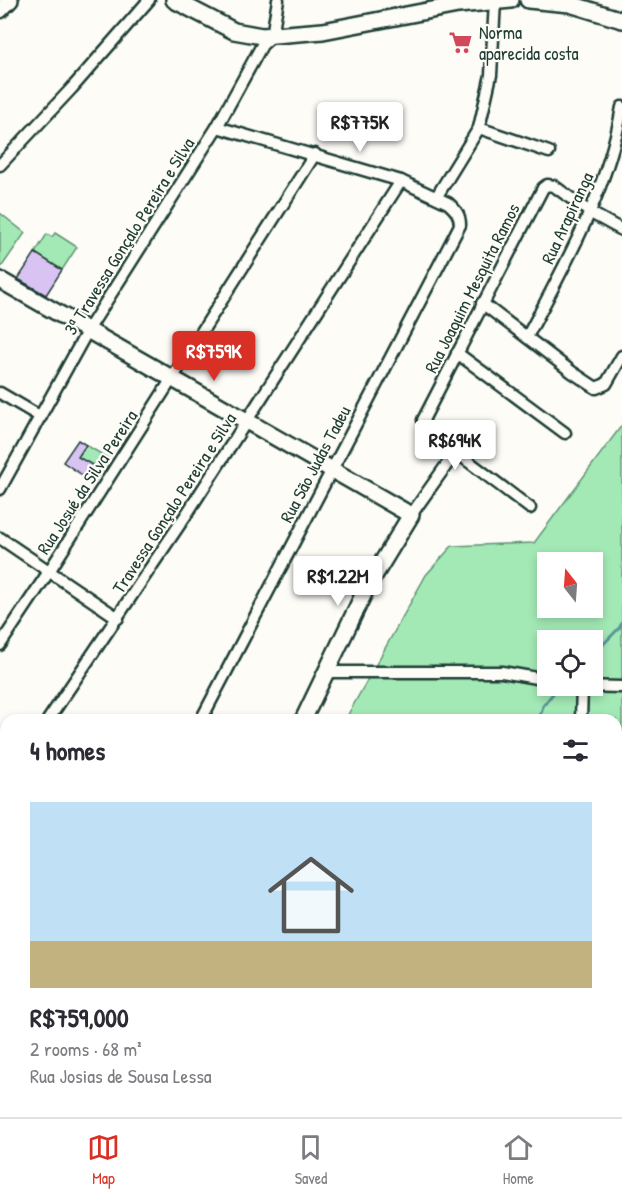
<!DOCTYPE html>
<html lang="en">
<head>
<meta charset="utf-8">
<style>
  body { margin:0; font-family:"Patrick Hand",sans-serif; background:#f7f7f7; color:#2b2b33; height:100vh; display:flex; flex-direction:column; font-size:22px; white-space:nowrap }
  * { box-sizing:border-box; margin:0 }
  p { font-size:20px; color:#7c7c81 }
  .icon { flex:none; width:33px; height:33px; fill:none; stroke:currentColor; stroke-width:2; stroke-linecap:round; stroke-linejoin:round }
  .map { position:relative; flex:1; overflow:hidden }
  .side { position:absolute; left:0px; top:714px; width:622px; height:404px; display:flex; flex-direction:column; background:#fff; border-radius:18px 18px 0 0; box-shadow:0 3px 9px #0003 }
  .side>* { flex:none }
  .needle { width:39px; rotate:343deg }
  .fabs { position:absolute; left:537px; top:552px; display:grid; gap:12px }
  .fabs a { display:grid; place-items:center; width:66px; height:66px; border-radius:0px; background:#fff; box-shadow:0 3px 9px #0003; font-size:30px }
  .price { position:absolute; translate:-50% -51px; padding:0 14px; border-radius:6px; background:#fff; color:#222; font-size:20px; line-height:39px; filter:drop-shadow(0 2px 3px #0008) }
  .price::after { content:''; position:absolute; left:50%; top:36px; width:18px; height:14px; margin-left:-9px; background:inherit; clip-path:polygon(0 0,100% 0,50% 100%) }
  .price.on { background:#d93025; color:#fff }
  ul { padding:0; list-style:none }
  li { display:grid; align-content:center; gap:12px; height:318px; padding:0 30px }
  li+li { border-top:2px solid #e1e1e2 }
  li span { display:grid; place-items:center; height:186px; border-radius:0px; color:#555 }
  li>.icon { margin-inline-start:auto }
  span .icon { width:108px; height:108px; fill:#fffc; stroke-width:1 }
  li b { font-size:26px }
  h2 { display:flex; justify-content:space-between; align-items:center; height:72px; padding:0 30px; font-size:26px }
  .tabs { display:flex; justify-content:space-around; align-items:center; height:84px; border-top:2px solid #e1e1e2; background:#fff; font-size:16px; color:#7c7c81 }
  .tabs a { display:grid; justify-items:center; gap:3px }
  .tabs .on { color:#d93025 }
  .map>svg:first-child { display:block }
  .green { fill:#a3e9b5; stroke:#619374; stroke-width:1.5; fill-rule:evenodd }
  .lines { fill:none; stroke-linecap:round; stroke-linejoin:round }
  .stream { stroke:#5a9797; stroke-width:3 }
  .building { fill:#d9c3f3; stroke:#1f3d34; stroke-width:1.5 }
  .street-casing { stroke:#1f3d34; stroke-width:15 }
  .secondary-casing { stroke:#1f3d34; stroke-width:20 }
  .street { stroke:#fdfcf7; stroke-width:10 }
  .secondary { stroke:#fdfcf7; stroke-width:15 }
  .labels { text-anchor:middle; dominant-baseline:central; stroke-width:4.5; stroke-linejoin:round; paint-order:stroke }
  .poi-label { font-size:18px; fill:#1f3d34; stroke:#fdfcf7; text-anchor:start }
  .street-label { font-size:18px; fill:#1f3d34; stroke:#fdfcf7 }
</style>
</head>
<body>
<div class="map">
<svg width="622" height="1117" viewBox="0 0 622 1117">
  <rect width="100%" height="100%" fill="#fdfcf7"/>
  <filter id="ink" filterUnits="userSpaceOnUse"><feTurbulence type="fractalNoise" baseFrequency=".0167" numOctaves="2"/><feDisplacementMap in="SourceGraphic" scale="12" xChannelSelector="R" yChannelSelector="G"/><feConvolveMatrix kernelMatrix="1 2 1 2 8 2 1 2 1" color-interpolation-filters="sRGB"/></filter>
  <g filter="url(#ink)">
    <!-- green -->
    <g class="green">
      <path d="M0,213l25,20 -25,36z"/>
      <path d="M55,233l22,14 -15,23 -27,-17 12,-19 5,3z"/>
      <path d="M622,425v465l-5,1 -1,-171h-271l81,-145 26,-29 82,-3zM548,562h44v46h-44zM548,640h44v46h-44z"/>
      <path d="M86,445l22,13 -7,12 -23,-13z"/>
      <path d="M74,1112h451l-1,5h-453z"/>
    </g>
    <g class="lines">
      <!-- stream -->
      <g class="stream">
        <path d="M592,656l28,-29 2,-5"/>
        <path d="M539,720l4,-14 16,-20"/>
        <path d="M308,1117l2,-5"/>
      </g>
    </g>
    <!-- building -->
    <g class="building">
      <path d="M35,253l27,17 -16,25 -28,-16z"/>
      <path d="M78,440l8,5 -8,12 23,13 -7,13 -31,-21z"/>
    </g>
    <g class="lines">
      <defs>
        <g id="street">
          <path d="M479,128l70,24"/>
          <path d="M0,165l72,-77 77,-88"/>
          <path d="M437,196l42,-68 12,-53 4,-74"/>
          <path d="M482,303l90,69 24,16 10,-4 16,-28"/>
          <path d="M527,337c39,-74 81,-147 95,-230"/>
          <path d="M457,353l108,80"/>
          <path d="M0,393l41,24"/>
          <path d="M0,489l88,-159 129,-203 45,-82 10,-9 6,-36"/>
          <path d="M530,508l-103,-78 -4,-10 120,-232 4,-3 7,1 37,27 31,17"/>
          <path d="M411,515l44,-62"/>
          <path d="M0,538l118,80"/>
          <path d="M0,645l50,-75 265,-416"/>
          <path d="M325,672h177l46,8"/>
          <path d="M579,686l43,1"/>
          <path d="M48,720l140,-208 213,-331"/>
          <path d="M201,720l259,-495c0,-10 -4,-15 -12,-22l-47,-22 -184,-54"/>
          <path d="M581,720l1,-34"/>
          <path d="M0,791l6,-8"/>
          <path d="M0,912l6,3"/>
          <path d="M616,1090h6"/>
          <path d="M581,1112v5"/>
          <path d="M100,1117l3,-5"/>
          <path d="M322,1117l1,-5"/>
        </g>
        <g id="secondary">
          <path d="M174,0l60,31 28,5 61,-5 135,-26 53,-5"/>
          <path d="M528,0l42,4 52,16"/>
          <path d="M0,10l10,-10"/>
          <path d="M0,280l411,235 -45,74 -63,131"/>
          <path d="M616,922h6"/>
          <path d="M616,936h6"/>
        </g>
      </defs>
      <!-- street casing -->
      <use href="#street" class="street-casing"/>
      <!-- secondary casing -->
      <use href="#secondary" class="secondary-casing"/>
      <!-- street -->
      <use href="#street" class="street"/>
      <!-- secondary -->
      <use href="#secondary" class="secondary"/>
    </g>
  </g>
  <!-- icons -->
  <defs>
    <symbol id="supermarket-bare" viewBox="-9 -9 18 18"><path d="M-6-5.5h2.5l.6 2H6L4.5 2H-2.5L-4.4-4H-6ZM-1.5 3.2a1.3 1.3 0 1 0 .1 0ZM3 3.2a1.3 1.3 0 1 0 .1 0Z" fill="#d1495b" stroke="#fdfcf7" stroke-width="2.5" paint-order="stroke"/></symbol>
  </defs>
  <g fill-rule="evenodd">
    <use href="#supermarket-bare" x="444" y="26" width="33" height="33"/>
  </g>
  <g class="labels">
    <!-- poi labels -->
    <g class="poi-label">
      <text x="479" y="32">Norma<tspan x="479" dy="21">aparecida costa</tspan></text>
    </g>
    <!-- street labels -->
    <g class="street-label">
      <text transform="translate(567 218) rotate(-65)">Rua Arapiranga</text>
      <text transform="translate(129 236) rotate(-58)">3ª Travessa Gonçalo Pereira e Silva</text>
      <text transform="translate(472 288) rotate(-63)">Rua Joaquim Mesquita Ramos</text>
      <text transform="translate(315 464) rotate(-62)">Rua São Judas Tadeu</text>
      <text transform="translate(87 482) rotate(-57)">Rua Josué da Silva Pereira</text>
      <text transform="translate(174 503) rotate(-57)">Travessa Gonçalo Pereira e Silva</text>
    </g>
  </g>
</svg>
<div class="fabs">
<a><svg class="needle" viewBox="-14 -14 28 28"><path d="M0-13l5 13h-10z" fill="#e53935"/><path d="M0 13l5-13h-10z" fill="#7c7c81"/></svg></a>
<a><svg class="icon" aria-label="locate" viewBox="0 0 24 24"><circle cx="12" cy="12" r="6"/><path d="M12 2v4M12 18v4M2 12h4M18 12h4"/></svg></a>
</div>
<b class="price" style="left:360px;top:153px">R$775K</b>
<b class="price on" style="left:214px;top:382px">R$759K</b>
<b class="price" style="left:455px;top:471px">R$694K</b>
<b class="price" style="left:338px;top:607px">R$1.22M</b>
<section class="side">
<h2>4 homes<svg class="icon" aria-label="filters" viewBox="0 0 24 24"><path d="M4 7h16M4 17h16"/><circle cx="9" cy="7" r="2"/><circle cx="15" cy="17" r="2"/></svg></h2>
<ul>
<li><span style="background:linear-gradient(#bfe0f5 75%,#c2b280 0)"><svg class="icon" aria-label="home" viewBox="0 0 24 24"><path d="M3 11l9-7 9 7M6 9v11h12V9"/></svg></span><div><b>R$759,000</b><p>2 rooms · 68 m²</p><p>Rua Josias de Sousa Lessa</p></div></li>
</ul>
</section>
</div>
<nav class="tabs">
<a class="on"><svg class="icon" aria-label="map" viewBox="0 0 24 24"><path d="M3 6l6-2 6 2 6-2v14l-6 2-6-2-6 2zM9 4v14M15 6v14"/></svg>Map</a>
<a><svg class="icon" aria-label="saved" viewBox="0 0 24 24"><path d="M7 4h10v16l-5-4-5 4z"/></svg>Saved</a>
<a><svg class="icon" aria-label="home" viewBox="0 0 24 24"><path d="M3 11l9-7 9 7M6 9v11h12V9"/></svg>Home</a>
</nav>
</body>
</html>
